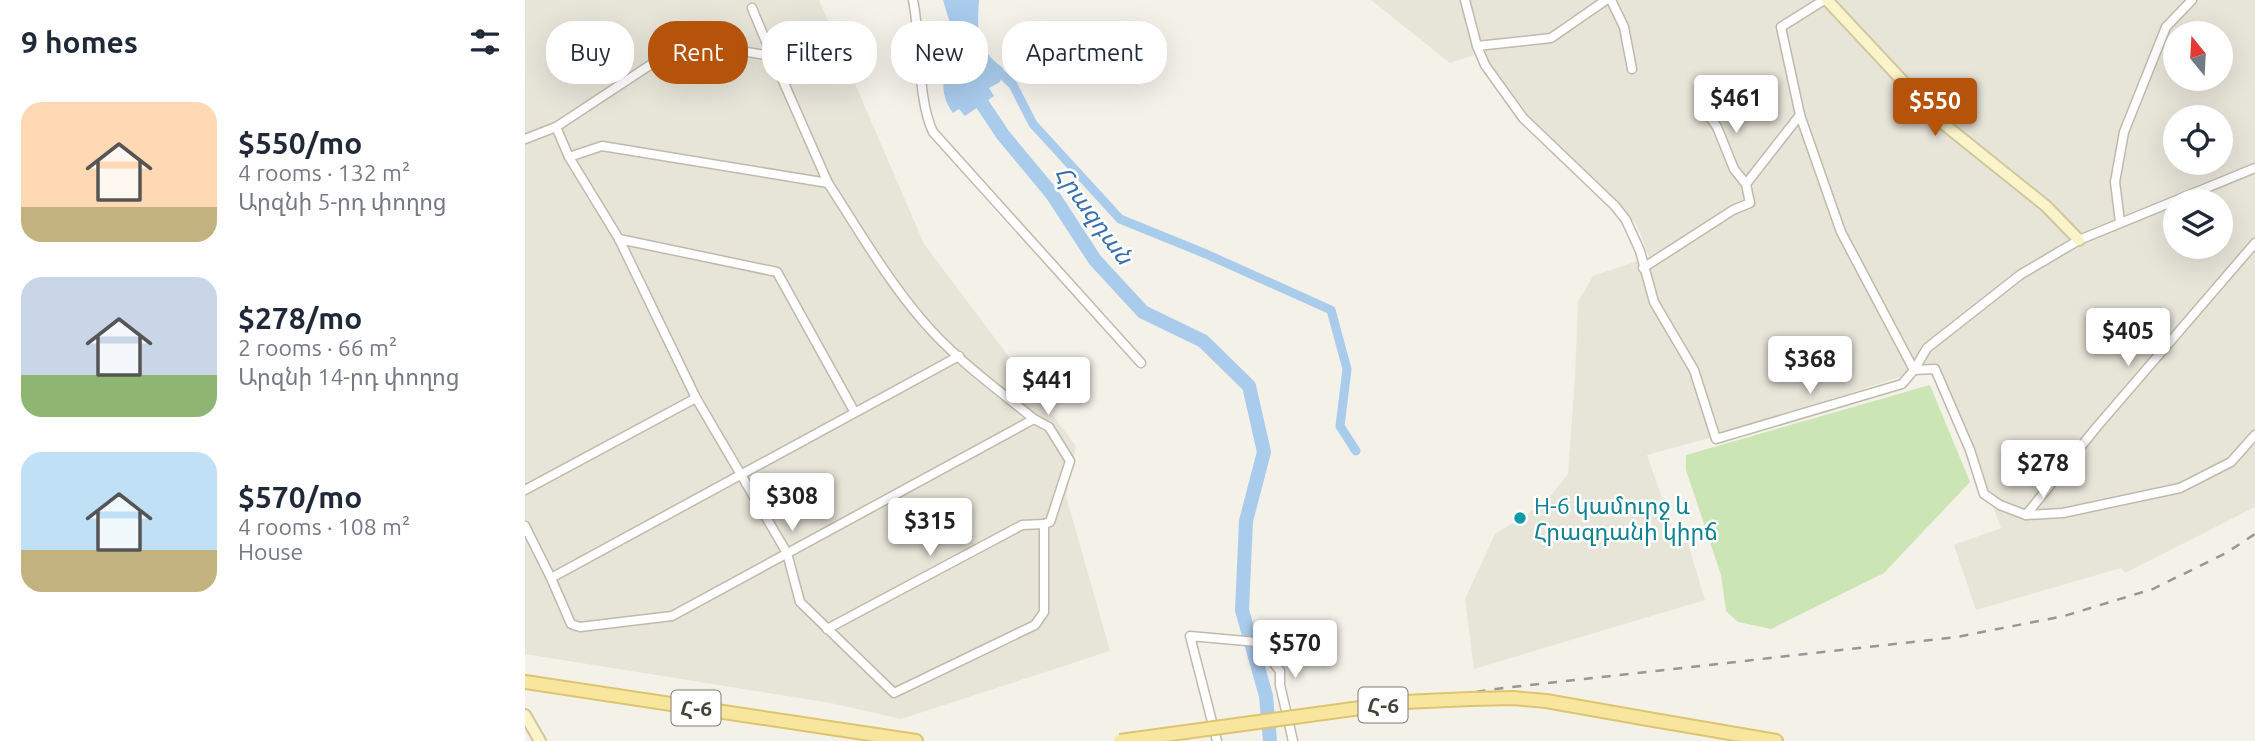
<!DOCTYPE html>
<html lang="en">
<head>
<meta charset="utf-8">
<style>
  body { margin:0; font-family:Ubuntu,"Noto Sans Armenian",sans-serif; background:#f2f2f3; color:#1f2937; height:100vh; display:flex; flex-direction:column; font-size:26px; white-space:nowrap }
  * { box-sizing:border-box; margin:0 }
  p { font-size:23px; color:#747a83 }
  .icon { flex:none; width:38px; height:38px; fill:none; stroke:currentColor; stroke-width:2; stroke-linecap:round; stroke-linejoin:round }
  .map { position:relative; flex:1; overflow:hidden }
  .panel { display:flex; flex-direction:column; background:#fff; width:525px }
  .panel>* { flex:none }
  .banner { position:absolute; left:21px; top:21px; width:665px; height:63px; display:flex; gap:14px }
  .needle { width:46px; rotate:342deg }
  .controls { position:absolute; left:1638px; top:21px; display:grid; gap:14px }
  .controls a { display:grid; place-items:center; width:70px; height:70px; border-radius:50%; background:#fff; box-shadow:0 7px 28px #0002; font-size:35px }
  .price { position:absolute; translate:-50% -60px; padding:0 16px; border-radius:7px; background:#fff; color:#222; font-size:23px; line-height:46px; filter:drop-shadow(0 2px 4px #0008) }
  .price::after { content:''; position:absolute; left:50%; top:42px; width:21px; height:16px; margin-left:-10px; background:inherit; clip-path:polygon(0 0,100% 0,50% 100%) }
  .price.selected { background:#b45309; color:#fff }
  ul { padding:0; list-style:none }
  li { display:flex; align-items:center; gap:21px; height:175px; padding:0 21px }
  li span { display:grid; place-items:center; flex:none; width:196px; height:140px; border-radius:21px; color:#555 }
  li>.icon { margin-inline-start:auto }
  span .icon { width:84px; height:84px; fill:#fffc; stroke-width:1 }
  li b { font-size:30px }
  h2 { display:flex; justify-content:space-between; align-items:center; height:84px; padding:0 21px; font-size:30px }
  .pill { padding:0 24px; border-radius:28px; background:#fff; box-shadow:0 7px 28px #0002; font-size:24px; line-height:63px }
  .pill.selected { background:#b45309; color:#fff }
  main { display:flex; flex:1; min-height:0 }
  .map>svg:first-child { display:block }
  .residential { fill:#e7e4d8; fill-rule:evenodd }
  .green { fill:#cbe5b5 }
  .water { fill:#a9cbec }
  .lines { fill:none; stroke-linecap:round; stroke-linejoin:round }
  .canal { stroke:#a9cbec; stroke-width:9 }
  .river { stroke:#a9cbec; stroke-width:14 }
  .street-casing { stroke:#bfbaac; stroke-width:11 }
  .secondary-casing { stroke:#d0c79b; stroke-width:14 }
  .primary-casing { stroke:#ddc56e; stroke-width:16 }
  .street { stroke:#fff; stroke-width:8 }
  .secondary { stroke:#fbf4cb; stroke-width:10 }
  .primary { stroke:#f8e69e; stroke-width:12 }
  .rail { stroke:#979797; stroke-width:2.5; stroke-dasharray:9 9; stroke-linecap:butt }
  .primary-bridge-casing { stroke:#ddc56e; stroke-width:16; stroke-linecap:butt }
  .primary-bridge { stroke:#f8e69e; stroke-width:12 }
  .culture-dot { fill:#0f9aa8; stroke:#fff; stroke-width:2.5 }
  .labels { text-anchor:middle; dominant-baseline:central; stroke-width:5; stroke-linejoin:round; paint-order:stroke }
  .shield { fill:#fff; stroke:#7e7b74; stroke-width:2 }
  .shield-label { font-size:21px; font-weight:bold; fill:#474238 }
  .culture-label { font-size:23px; fill:#0d838f; stroke:#fff; text-anchor:start }
  .water-label { font-size:24px; font-style:italic; fill:#3771ad; stroke:#fff }
</style>
</head>
<body>
<main>
<section class="panel">
<h2>9 homes<svg class="icon" aria-label="filters" viewBox="0 0 24 24"><path d="M4 7h16M4 17h16"/><circle cx="9" cy="7" r="2"/><circle cx="15" cy="17" r="2"/></svg></h2>
<ul>
<li><span style="background:linear-gradient(#ffd9b3 75%,#c2b280 0)"><svg class="icon" aria-label="home" viewBox="0 0 24 24"><path d="M3 11l9-7 9 7M6 9v11h12V9"/></svg></span><div><b>$550/mo</b><p>4 rooms · 132 m²</p><p>Արզնի 5-րդ փողոց</p></div></li>
<li><span style="background:linear-gradient(#c9d6e8 70%,#8fb573 0)"><svg class="icon" aria-label="home" viewBox="0 0 24 24"><path d="M3 11l9-7 9 7M6 9v11h12V9"/></svg></span><div><b>$278/mo</b><p>2 rooms · 66 m²</p><p>Արզնի 14-րդ փողոց</p></div></li>
<li><span style="background:linear-gradient(#bfe0f5 70%,#c2b280 0)"><svg class="icon" aria-label="home" viewBox="0 0 24 24"><path d="M3 11l9-7 9 7M6 9v11h12V9"/></svg></span><div><b>$570/mo</b><p>4 rooms · 108 m²</p><p>House</p></div></li>
</ul>
</section>
<div class="map">
<svg width="1730" height="741" viewBox="0 0 1730 741">
  <rect width="100%" height="100%" fill="#f4f1e9"/>
  <!-- residential -->
  <g class="residential">
    <path d="M0,0h294l105,244 152,202 -10,50 44,155 -209,68 -70,-16 -306,-49z"/>
    <path d="M846,0h884v507l-130,66 -4,-5 -145,42 -22,-65 47,-17 -59,-156 -33,2 -189,61 -73,20 31,89 9,-4 18,60 -231,69 -9,-70 30,-65 50,-31 23,-29 7,-96 3,-76 15,-26 56,-19 -12,-32 -22,-24 -89,-84 -45,-64 -31,10zM1650,33h46v46h-46zM1650,117h46v46h-46zM1650,201h46v46h-46z"/>
  </g>
  <!-- green -->
  <path class="green" d="M1405,385l40,97 -86,91 -113,56 -33,-7 -12,-11 -5,-36 -35,-105v-15z"/>
  <!-- water -->
  <path class="water" d="M418,0h36c-2,32 -3,48 24,68l-3,14 -11,6 5,8 -29,20 -6,-7 -6,4c-21,-29 -2,-52 4,-83l-8,-10z"/>
  <g class="lines">
    <!-- canal -->
    <path class="canal" d="M470,68l18,17 20,39 87,95 86,35 125,56 16,59 -7,57 16,25"/>
    <!-- river -->
    <path class="river" d="M446,87l32,48 49,59 43,66 48,52 60,29 46,45 15,66 -18,69 -4,89 24,86 4,45"/>
    <defs>
      <g id="street">
        <path d="M388,0c8,38 4,99 20,132l208,231"/>
        <path d="M940,0l12,46 8,19 38,53 92,88 11,14 14,31 14,51 40,68 22,69 186,-55 12,-14 13,-22 93,-73 59,-35 176,-72"/>
        <path d="M1086,0l13,27 8,42"/>
        <path d="M1299,0l-43,27 19,88 41,117 73,138"/>
        <path d="M227,8l20,48"/>
        <path d="M952,46l74,-8 55,-38"/>
        <path d="M1176,104l16,23 17,42 12,15"/>
        <path d="M31,127l129,-85 87,14 56,127"/>
        <path d="M0,139l31,-12 13,30 50,82 77,159 91,155 13,49 94,91 141,-68 9,-13v-88l6,-2 20,-61 -21,-34 -15,-8"/>
        <path d="M1595,222l-5,-40 9,-50 42,-105 26,-27"/>
        <path d="M94,239l158,33 77,139"/>
        <path d="M1118,268l90,-58 17,-7 -4,-19 54,-69"/>
        <path d="M1389,370l21,-1 35,81 14,44 16,11 26,10 37,-2 117,-25 51,-26 24,-27"/>
        <path d="M0,490l171,-92"/>
        <path d="M1501,515l69,-86 160,-186"/>
        <path d="M0,526l26,52 408,-222"/>
        <path d="M26,578l20,46 9,3 92,-11 362,-197c-38,-31 -80,-61 -112,-99 -36,-42 -64,-91 -94,-137l-226,-37 -33,11"/>
        <path d="M302,629l195,-104 22,-1"/>
        <path d="M692,741l-27,-105 67,6 23,29v14l13,56"/>
      </g>
      <g id="secondary">
        <path d="M1302,0l113,121 106,85 33,34"/>
        <path d="M0,715l15,26"/>
      </g>
      <g id="primary">
        <path d="M0,682l391,59"/>
        <path d="M1123,719l128,22"/>
      </g>
    </defs>
    <!-- street casing -->
    <use href="#street" class="street-casing"/>
    <!-- secondary casing -->
    <use href="#secondary" class="secondary-casing"/>
    <!-- primary casing -->
    <use href="#primary" class="primary-casing"/>
    <!-- street -->
    <use href="#street" class="street"/>
    <!-- secondary -->
    <use href="#secondary" class="secondary"/>
    <!-- primary -->
    <use href="#primary" class="primary"/>
    <!-- rail -->
    <path class="rail" d="M595,741l384,-53 453,-51 107,-21 89,-27 73,-36 29,-19"/>
    <defs>
      <path id="primary-bridge" d="M595,741l284,-39 66,-3 43,-1 33,3 102,18"/>
    </defs>
    <!-- primary-bridge casing -->
    <use href="#primary-bridge" class="primary-bridge-casing"/>
    <!-- primary-bridge -->
    <use href="#primary-bridge" class="primary-bridge"/>
  </g>
  <!-- markers -->
  <circle class="culture-dot" cx="995" cy="518" r="7"/>
  <g class="labels">
    <!-- shield labels -->
    <g class="shield">
      <rect x="833.5" y="687.5" width="49" height="35" rx="5"/>
      <rect x="146.5" y="690.5" width="49" height="35" rx="5"/>
    </g>
    <g class="shield-label">
      <text x="858" y="705">Հ-6</text>
      <text x="171" y="708">Հ-6</text>
    </g>
    <!-- culture labels -->
    <g class="culture-label">
      <text x="1009" y="505">H-6 կամուրջ և<tspan x="1009" dy="26">Հրազդանի կիրճ</tspan></text>
    </g>
    <!-- water labels -->
    <g class="water-label">
      <text transform="translate(569 215) rotate(54)">Հրազդան</text>
    </g>
  </g>
</svg>
<div class="controls">
<a><svg class="needle" viewBox="-14 -14 28 28"><path d="M0-13l5 13h-10z" fill="#e53935"/><path d="M0 13l5-13h-10z" fill="#747a83"/></svg></a>
<a><svg class="icon" aria-label="locate" viewBox="0 0 24 24"><circle cx="12" cy="12" r="6"/><path d="M12 2v4M12 18v4M2 12h4M18 12h4"/></svg></a>
<a><svg class="icon" aria-label="layers" viewBox="0 0 24 24"><path d="M12 4l9 5-9 5-9-5zM3 14l9 5 9-5"/></svg></a>
</div>
<b class="price" style="left:1211px;top:135px">$461</b>
<b class="price selected" style="left:1410px;top:138px">$550</b>
<b class="price" style="left:1603px;top:368px">$405</b>
<b class="price" style="left:1285px;top:396px">$368</b>
<b class="price" style="left:523px;top:417px">$441</b>
<b class="price" style="left:1518px;top:500px">$278</b>
<b class="price" style="left:267px;top:533px">$308</b>
<b class="price" style="left:405px;top:558px">$315</b>
<b class="price" style="left:770px;top:680px">$570</b>
<div class="banner">
<a class="pill">Buy</a>
<a class="pill selected">Rent</a>
<a class="pill">Filters</a>
<a class="pill">New</a>
<a class="pill">Apartment</a>
</div>
</div>
</main>
</body>
</html>
